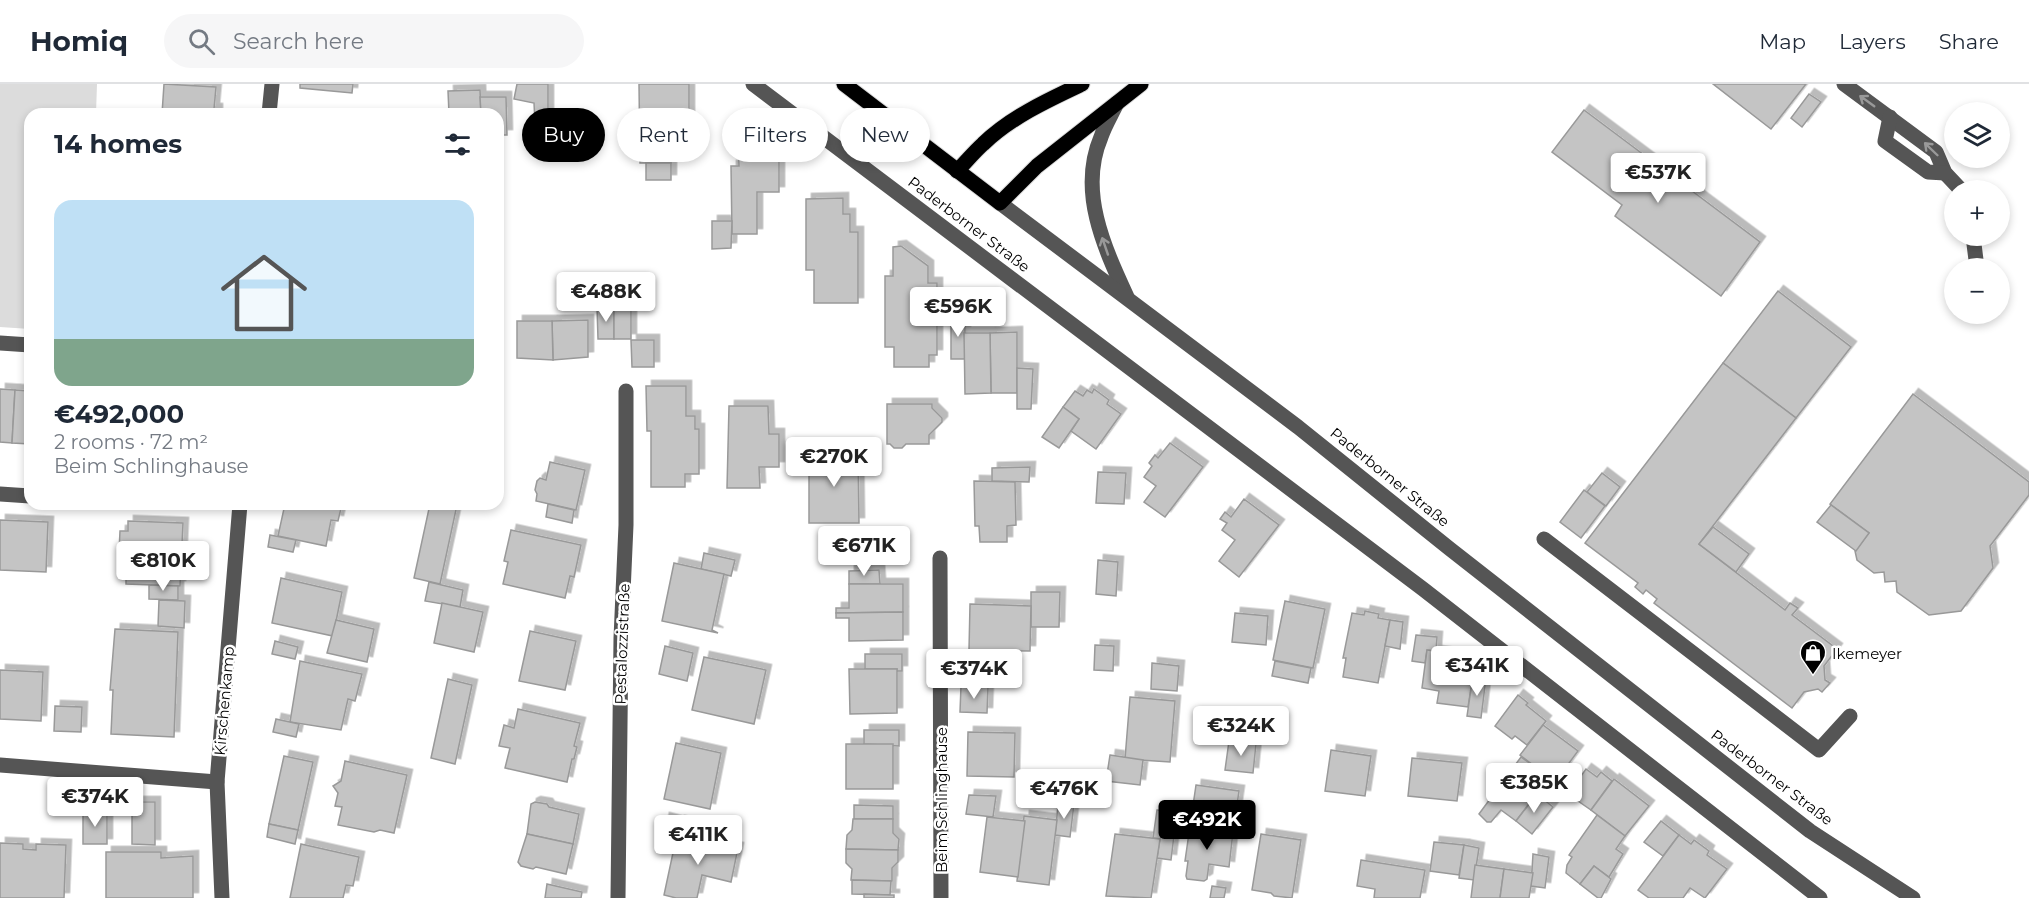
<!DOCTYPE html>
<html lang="en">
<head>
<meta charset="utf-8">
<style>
  body { margin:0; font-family:Montserrat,sans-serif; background:#f6f6f7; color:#1f2937; height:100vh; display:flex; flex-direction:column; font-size:22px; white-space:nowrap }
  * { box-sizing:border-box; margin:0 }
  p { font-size:20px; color:#747a83 }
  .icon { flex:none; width:33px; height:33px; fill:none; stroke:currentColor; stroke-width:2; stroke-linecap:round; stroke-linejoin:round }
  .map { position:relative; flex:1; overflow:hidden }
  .details { position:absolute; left:24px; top:24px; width:480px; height:402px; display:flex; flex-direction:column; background:#fff; border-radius:18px; box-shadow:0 3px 9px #0003 }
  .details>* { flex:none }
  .guide { position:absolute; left:522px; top:24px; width:570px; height:54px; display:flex; gap:12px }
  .fabs { position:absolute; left:1944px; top:18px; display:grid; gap:12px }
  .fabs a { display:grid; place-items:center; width:66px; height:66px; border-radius:50%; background:#fff; box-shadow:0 3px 9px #0003; font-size:30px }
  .price { position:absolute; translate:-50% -51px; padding:0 14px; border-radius:6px; background:#fff; color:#222; font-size:20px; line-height:39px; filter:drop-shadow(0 2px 3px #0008) }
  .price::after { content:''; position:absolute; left:50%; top:36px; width:18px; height:14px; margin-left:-9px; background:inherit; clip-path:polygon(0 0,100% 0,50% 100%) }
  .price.on { background:#000; color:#fff }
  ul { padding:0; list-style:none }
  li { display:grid; align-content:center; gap:12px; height:318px; padding:0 30px }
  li+li { border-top:2px solid #e0e1e3 }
  li span { display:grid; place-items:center; height:186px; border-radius:18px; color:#555 }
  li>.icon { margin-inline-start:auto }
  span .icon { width:108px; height:108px; fill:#fffc; stroke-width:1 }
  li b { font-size:26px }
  h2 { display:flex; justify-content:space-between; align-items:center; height:72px; padding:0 30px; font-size:26px }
  .pill { padding:0 21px; border-radius:27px; background:#fff; box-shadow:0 3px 9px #0003; font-size:21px; line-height:54px }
  .pill.on { background:#000; color:#fff }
  header { display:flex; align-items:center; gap:36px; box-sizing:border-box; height:84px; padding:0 30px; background:#fff; border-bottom:2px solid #e0e1e3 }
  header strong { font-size:28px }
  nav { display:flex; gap:33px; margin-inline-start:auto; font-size:21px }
  .search { width:420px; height:54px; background:#f6f6f7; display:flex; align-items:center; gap:15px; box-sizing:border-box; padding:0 21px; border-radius:33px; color:#747a83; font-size:22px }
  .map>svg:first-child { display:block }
  .green { fill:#dcdcdc }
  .building { fill:#c4c4c4; stroke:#999; stroke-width:1.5; filter:url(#shadow) }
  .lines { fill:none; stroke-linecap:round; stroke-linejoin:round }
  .major-casing { stroke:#dbdbdb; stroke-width:17 }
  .minor { stroke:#555; stroke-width:15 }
  .major { stroke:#000; stroke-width:15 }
  .oneway { stroke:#999 }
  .labels { text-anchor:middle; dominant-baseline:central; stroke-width:5; stroke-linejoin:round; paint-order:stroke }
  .street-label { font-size:15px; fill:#000; stroke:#fff }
  .poi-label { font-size:15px; fill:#000; stroke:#fff; text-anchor:start }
</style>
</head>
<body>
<header>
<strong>Homiq</strong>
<div class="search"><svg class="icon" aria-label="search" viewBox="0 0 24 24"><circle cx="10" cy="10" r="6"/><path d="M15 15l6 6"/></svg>Search here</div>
<nav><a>Map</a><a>Layers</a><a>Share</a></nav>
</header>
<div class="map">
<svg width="2029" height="814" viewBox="0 0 2029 814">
  <defs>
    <filter id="shadow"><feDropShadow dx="5.5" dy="-5.5" stdDeviation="0" flood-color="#0004"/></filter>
  </defs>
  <rect width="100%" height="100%" fill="#fff"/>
  <!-- green -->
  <path class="green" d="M0,0h97l-1,30h-66v215l-30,-2z"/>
  <!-- building -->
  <g class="building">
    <path d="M164,0l52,3 -2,22h3v5h-55z"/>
    <path d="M300,0h53l-1,9 -52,-5z"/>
    <path d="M517,0h31v39l-16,1 3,-1 -1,-20 -20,-4z"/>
    <path d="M639,0h50v49h-18v30h-31z"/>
    <path d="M1713,0h93l-35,45z"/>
    <path d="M480,6l1,24h-32l-1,-23z"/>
    <path d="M1809,10l12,8 -19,25 -11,-9z"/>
    <path d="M480,13h26l1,38h-9v-21h-17z"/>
    <path d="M1584,26l176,132 -39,54 -106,-80 7,-11 -70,-53z"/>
    <path d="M738,61h21v6l20,-1v42h-22v42h-25l-1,-68h8z"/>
    <rect x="646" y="79" width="25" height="17"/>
    <path d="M843,114v16h7v18h8v71h-44v-33h-8v-71z"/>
    <path d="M712,137h20l-1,27 -19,1z"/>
    <path d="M901,162l27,20v17h9v72h-8v12h-35v-20h-9v-71h8v-29z"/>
    <path d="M1778,207l73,56 -55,71 -73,-55z"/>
    <path d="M597,223h17v32h-16z"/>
    <rect x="614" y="223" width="17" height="32"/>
    <rect x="951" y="233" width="14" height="42"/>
    <path d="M588,236v37l-35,3 -1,-39z"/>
    <path d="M517,237h35l1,39 -36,-2z"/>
    <path d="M1017,248v61h-26l-1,-60z"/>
    <path d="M964,249h26l1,60 -26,1z"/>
    <path d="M631,256h23v27h-22z"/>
    <path d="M1723,279l73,55 -97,126 86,66 5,-7 8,5 -6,7 45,34 -13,17 1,14 5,3 -8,9 -4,-3 -14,3 -12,16 -138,-105 3,-4 -11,-9 -3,4 -8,-7 3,-4 -53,-40z"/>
    <path d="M1017,284l16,1 -2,40h-14z"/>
    <path d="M646,302h40v30h9v13h4v45h-14v13h-34v-56h-4z"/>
    <path d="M0,305l15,1 -3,53 -12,-1z"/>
    <path d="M1094,305l15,11 -2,4 14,10 -25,35 -25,-18 8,-12 -16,-12 12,-16 8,5 4,-6 5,3z"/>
    <path d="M15,306l15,1v53l-18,-1z"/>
    <path d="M1913,310l116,88v13l-39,51 3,22 -32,43 -32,4 -32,-23 -1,-11 -11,1 -1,-10 -10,1 -17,-13 -2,-9 14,-18 -39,-29z"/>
    <path d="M887,320h45v4l10,10v4l-13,13v9h-23l-4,4h-8l-4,-4h-3z"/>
    <path d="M729,322h39l1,28h10v33h-20l1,21h-33z"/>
    <path d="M1063,323l16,12 -20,29 -17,-11z"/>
    <path d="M1170,359l33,24 -38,50 -21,-15 12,-16 -12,-9 8,-11 -3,-3 6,-8 3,3z"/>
    <path d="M858,369l1,70h-50v-69z"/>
    <path d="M550,378l35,8 -9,40 -40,-9 1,-7 -2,-4 2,-9 3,-3 6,2z"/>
    <path d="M1030,383l-1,15 -37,-1v-13z"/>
    <path d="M1098,388l28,1 -2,31 -28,-1z"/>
    <path d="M1602,389l18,14 -14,19 -19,-14z"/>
    <path d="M974,397l41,1 1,43 -9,1v16h-27l-1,-16h-4z"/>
    <path d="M1584,406l21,16 -24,32 -21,-16z"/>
    <path d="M1244,415l35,26 -40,52 -20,-16 16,-21 -13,-10 5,-7 -7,-4 5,-7 6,5z"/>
    <path d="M285,420h57l-4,17 -7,-1 -5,26 -48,-10z"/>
    <path d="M430,420l27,1 -17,79 -26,-6z"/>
    <path d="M548,420l26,6 -2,13 -26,-6z"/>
    <path d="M1831,421l38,28 -13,18 -39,-29z"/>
    <path d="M0,436l48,2 -2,50 -46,-2z"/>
    <path d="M128,437l55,2 -3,63 -54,-2v-12h-8l2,-41h8z"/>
    <path d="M1713,443l36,27 -13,18 -37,-28z"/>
    <path d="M511,446l70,15 -7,32 -4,-1 -5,22 -62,-14 5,-22 -4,-1z"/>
    <path d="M270,451l26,5 -3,12 -25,-5z"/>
    <path d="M704,469l31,7 -4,16 -30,-7z"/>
    <path d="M1098,476l20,2 -2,34 -20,-2z"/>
    <path d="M674,479l50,11 -12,56 6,3 -56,-12z"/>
    <path d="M879,486l1,14h-31v-13z"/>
    <path d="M281,494l61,14 -9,44 -61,-13z"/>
    <path d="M429,498l34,8 -3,17 -35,-6z"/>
    <path d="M849,500h54v28l-67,1v-5h13z"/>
    <path d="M149,501l29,1v14l-29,-1z"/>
    <path d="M1031,508h29l-1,35h-28z"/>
    <path d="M159,516l26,1 -1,27 -26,-2z"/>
    <path d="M1285,517l40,8 -12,59 -40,-8z"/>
    <path d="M442,519l41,9 -9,40 -40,-9z"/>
    <path d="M970,520l61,2 -1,45 -61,-1z"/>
    <path d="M1365,527l14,3 -1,4 12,2 -12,63 -35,-6 3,-19h-3l9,-45 12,2z"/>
    <path d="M903,528v28l-54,1v-23h-13v-5z"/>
    <path d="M1235,529l33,3 -2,29 -34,-3z"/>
    <path d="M336,536l38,9 -7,33 -40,-9z"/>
    <path d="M1390,536l13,2 -3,27 -15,-3z"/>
    <path d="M115,545l63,3 -4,105 -63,-3 2,-44h-3z"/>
    <path d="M530,547l46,10 -11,49 -46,-9z"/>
    <path d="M1416,551l21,2 -1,14 -9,-1 -2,13 -13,-2z"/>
    <path d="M275,557l23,6 -3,12 -23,-5z"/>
    <path d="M1095,561l19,1 -1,25 -19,-1z"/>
    <path d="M665,562l28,7 -6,28 -28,-7z"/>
    <path d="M1427,566l28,4 -1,12 20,3 -6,38 -31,-4 2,-12 -17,-3z"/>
    <path d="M865,570h37v17h-5v-2h-32z"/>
    <path d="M704,573l62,13 -12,54 -62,-14z"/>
    <path d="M300,577l62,13 -7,27 -7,-2 -7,31 -51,-8z"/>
    <path d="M1275,577l36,7 -3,15 -36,-7z"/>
    <path d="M1152,579l27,3 -2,25 -26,-2z"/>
    <path d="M849,585h48v44l-47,1z"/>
    <path d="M0,586l43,2 -2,49 -41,-2z"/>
    <path d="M1473,592l13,2 -5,40 -14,-2z"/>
    <path d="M448,595l24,6 -17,79 -24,-6z"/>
    <path d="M961,602l27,1 -1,26 -27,-1z"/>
    <path d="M1518,611l10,8 -2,2 20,16 -19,24 -12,-9 -3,3 -17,-13z"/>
    <path d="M1130,613l45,4 -5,61 -45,-3z"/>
    <path d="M55,622l27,1 -1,25 -27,-1z"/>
    <path d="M518,625l62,14 -6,23 3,1 -3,12h-2l-5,23 -62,-14 5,-20 -11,-2 5,-21 10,3z"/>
    <path d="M276,635l23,5 -3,13 -23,-5z"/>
    <path d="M1543,641l35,26 -23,31 -35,-27z"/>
    <path d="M864,646h35v16l-35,-2z"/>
    <path d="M968,648l47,1 -1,44 -47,-1z"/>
    <path d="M1229,657l27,3 -3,29 -28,-3z"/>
    <path d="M676,659l45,10 -11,56 -46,-10z"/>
    <rect x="846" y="660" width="47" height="45"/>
    <path d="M1331,666l40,6 -6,40 -40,-5z"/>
    <path d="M1110,671l33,5 -3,25 -34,-4z"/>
    <path d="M284,672l29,6 -15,68 -29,-6z"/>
    <path d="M1521,673l28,20 -33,44 -15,-11 -10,12h-4l-8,-8z"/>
    <path d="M1412,674l50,5 -5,38 -49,-5z"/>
    <path d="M345,677l62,14 -13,58 -14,-3 -6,2 -36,-7 4,-18 -7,-1 3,-13 -5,-7 8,-5z"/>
    <path d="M1586,685l11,8 4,-5 11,9 -21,29 -23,-16z"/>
    <path d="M1614,695l35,27 -24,30 -34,-26z"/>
    <path d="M1196,701l43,6 -6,41 -43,-6z"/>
    <path d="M1537,710l16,13 -21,27 -16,-13z"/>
    <path d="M969,711l27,1 -3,21 -27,-3z"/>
    <path d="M132,718h23v43l-23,-1z"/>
    <path d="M535,718l12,2 2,3 30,7 -6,30 -46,-10 4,-30z"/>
    <path d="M1074,720l-4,33 -15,-2 3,-30z"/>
    <path d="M854,721l39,1v13h-39z"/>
    <path d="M1157,726l9,1 -1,7 11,1 -5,41 -14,-2 3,-19 -7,-1z"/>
    <rect x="83" y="727" width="24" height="33"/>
    <path d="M1597,731l28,21 -9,13 7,5 -14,23 -15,-11 -14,18 -14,-11 1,-8 5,-8 -3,-2z"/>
    <path d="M1024,732l33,4 -8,65 -32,-4z"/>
    <path d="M987,733l38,4 -7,56 -38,-5z"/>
    <path d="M664,734l15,4 -5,25 -16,-4z"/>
    <path d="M853,735h40v14l6,6 -1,11 -52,-1 1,-14 5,-5z"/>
    <path d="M679,737l27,6 -4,13 -25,-6z"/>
    <path d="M1661,737l18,14 -16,21 -19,-14z"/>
    <path d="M269,740l29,6 -3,14 -28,-7z"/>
    <path d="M1190,742l43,6 -4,35 -20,-3 -2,15 -3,2 -17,-2 -1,-3 2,-15h-3z"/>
    <path d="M527,750l46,10 -7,30 -30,-7 -3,2 -12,-3 -3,-4z"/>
    <path d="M677,750l61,14 -7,34 -29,-7 -5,23h-21l-12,-3z"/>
    <path d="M1115,750l45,5 -9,59 -45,-2z"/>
    <path d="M1261,750l40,6 -9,58 -18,-2 -3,-3 -19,-3z"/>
    <path d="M1679,751l12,9 3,-4 15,11 -2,4 20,14 -22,29 -15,-10 -7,10h-34l-11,-8z"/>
    <path d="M1434,758l30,3 -5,30 -29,-4z"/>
    <path d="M0,759l23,1v5l13,1v-6l30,1 -2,53h-64z"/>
    <path d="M301,760l58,13 -6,29 -7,-1 -3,13h-53z"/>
    <path d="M1464,761l15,3 -5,32 -15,-2z"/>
    <path d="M846,765l52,1v12l-6,6v13l-41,-1 1,-11 -6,-6z"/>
    <path d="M106,768h55v6l32,-2v42h-87z"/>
    <path d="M1533,770l16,3 -4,31 -14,-2z"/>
    <path d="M1361,776l64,10 -5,28h-46l1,-9 -18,-3z"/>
    <path d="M1475,781l29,4 -4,29h-29z"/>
    <path d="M1594,782l17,13 -10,19h-3l-18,-14z"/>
    <path d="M1504,785l29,4 -4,25h-29z"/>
    <path d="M852,796l39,1 -1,14 -38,-1z"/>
    <path d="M547,800l35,8 -1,6h-36z"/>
    <path d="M1212,802l14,2 -2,10h-14z"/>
    <path d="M864,810l26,1h4v3h-30z"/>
  </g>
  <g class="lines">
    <defs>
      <g id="major">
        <path d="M844,0l156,119 37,-37 104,-82"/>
        <path d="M957,87c9,-9 17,-19 26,-27 28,-27 65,-44 99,-60"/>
      </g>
    </defs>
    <!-- major casing -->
    <use href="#major" class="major-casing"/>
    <!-- minor -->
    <g class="minor">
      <path d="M753,0l670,505 397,309"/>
      <path d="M1844,0l92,68 9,21 16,17"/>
      <path d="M1117,19c-5,11 -12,22 -16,34 -23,54 3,110 26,160"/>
      <path d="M269,30l3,-30"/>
      <path d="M1890,33l-5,24 43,31 17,1"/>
      <path d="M1000,119l298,224 152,122 360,282 103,67"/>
      <path d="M1973,152l4,32"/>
      <path d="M0,259l30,2"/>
      <path d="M0,410l30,2"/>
      <path d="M1544,455l275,211 31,-34"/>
      <path d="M940,474l1,340"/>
      <path d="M0,681l217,17"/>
      <path d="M222,814l-5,-116 23,-278"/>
      <path d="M618,814l3,-260 5,-113v-134"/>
    </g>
    <!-- major -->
    <use href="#major" class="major"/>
  </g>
  <!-- one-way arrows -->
  <defs><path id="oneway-shaft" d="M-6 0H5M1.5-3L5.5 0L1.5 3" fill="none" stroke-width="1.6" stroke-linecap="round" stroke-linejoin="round" transform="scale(1.5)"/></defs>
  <g class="oneway">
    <use href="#oneway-shaft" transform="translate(1867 17) rotate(-144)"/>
    <use href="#oneway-shaft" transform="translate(1931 65) rotate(-136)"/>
    <use href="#oneway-shaft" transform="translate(1105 162) rotate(-109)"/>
  </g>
  <!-- icons -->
  <defs>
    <symbol id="shop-pin" viewBox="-11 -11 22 30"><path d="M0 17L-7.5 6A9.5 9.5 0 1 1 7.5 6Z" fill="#000" stroke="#fff"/><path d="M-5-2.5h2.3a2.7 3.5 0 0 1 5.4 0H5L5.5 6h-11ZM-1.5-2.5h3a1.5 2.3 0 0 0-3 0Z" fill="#fff"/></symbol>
  </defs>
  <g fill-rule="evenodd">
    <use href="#shop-pin" x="1798" y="554" width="30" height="40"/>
  </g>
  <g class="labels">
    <!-- street labels -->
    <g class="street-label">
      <text transform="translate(969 140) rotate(37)">Paderborner Straße</text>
      <text transform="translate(1390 393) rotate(39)">Paderborner Straße</text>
      <text transform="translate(622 560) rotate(-88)">Pestalozzistraße</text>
      <text transform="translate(224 617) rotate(-85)">Kirschenkamp</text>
      <text transform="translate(1772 693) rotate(37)">Paderborner Straße</text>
      <text transform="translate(941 716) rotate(-90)">Beim Schlinghause</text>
    </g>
    <!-- poi labels -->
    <g class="poi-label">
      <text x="1832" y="569">Ikemeyer</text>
    </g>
  </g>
</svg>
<div class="fabs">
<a><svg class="icon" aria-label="layers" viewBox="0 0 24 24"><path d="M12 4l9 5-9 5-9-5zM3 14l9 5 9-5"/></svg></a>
<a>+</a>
<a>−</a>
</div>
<b class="price" style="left:1658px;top:120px">€537K</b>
<b class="price" style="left:606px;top:239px">€488K</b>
<b class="price" style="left:958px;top:254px">€596K</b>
<b class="price" style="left:834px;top:404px">€270K</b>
<b class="price" style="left:864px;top:493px">€671K</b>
<b class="price" style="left:163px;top:508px">€810K</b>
<b class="price" style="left:1477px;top:613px">€341K</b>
<b class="price" style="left:974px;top:616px">€374K</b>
<b class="price" style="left:1241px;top:673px">€324K</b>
<b class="price" style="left:1534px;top:730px">€385K</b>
<b class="price" style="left:1064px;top:736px">€476K</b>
<b class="price" style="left:95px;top:744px">€374K</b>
<b class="price on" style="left:1207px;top:767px">€492K</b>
<b class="price" style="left:698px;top:782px">€411K</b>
<div class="guide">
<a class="pill on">Buy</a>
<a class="pill">Rent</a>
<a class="pill">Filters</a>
<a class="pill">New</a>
</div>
<section class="details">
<h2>14 homes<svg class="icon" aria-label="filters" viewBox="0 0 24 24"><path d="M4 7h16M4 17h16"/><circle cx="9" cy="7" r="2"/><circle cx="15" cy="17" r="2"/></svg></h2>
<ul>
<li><span style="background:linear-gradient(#bfe0f5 75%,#7fa58c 0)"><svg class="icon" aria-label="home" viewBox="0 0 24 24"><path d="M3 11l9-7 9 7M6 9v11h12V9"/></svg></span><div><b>€492,000</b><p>2 rooms · 72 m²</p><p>Beim Schlinghause</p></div></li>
</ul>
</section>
</div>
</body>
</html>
